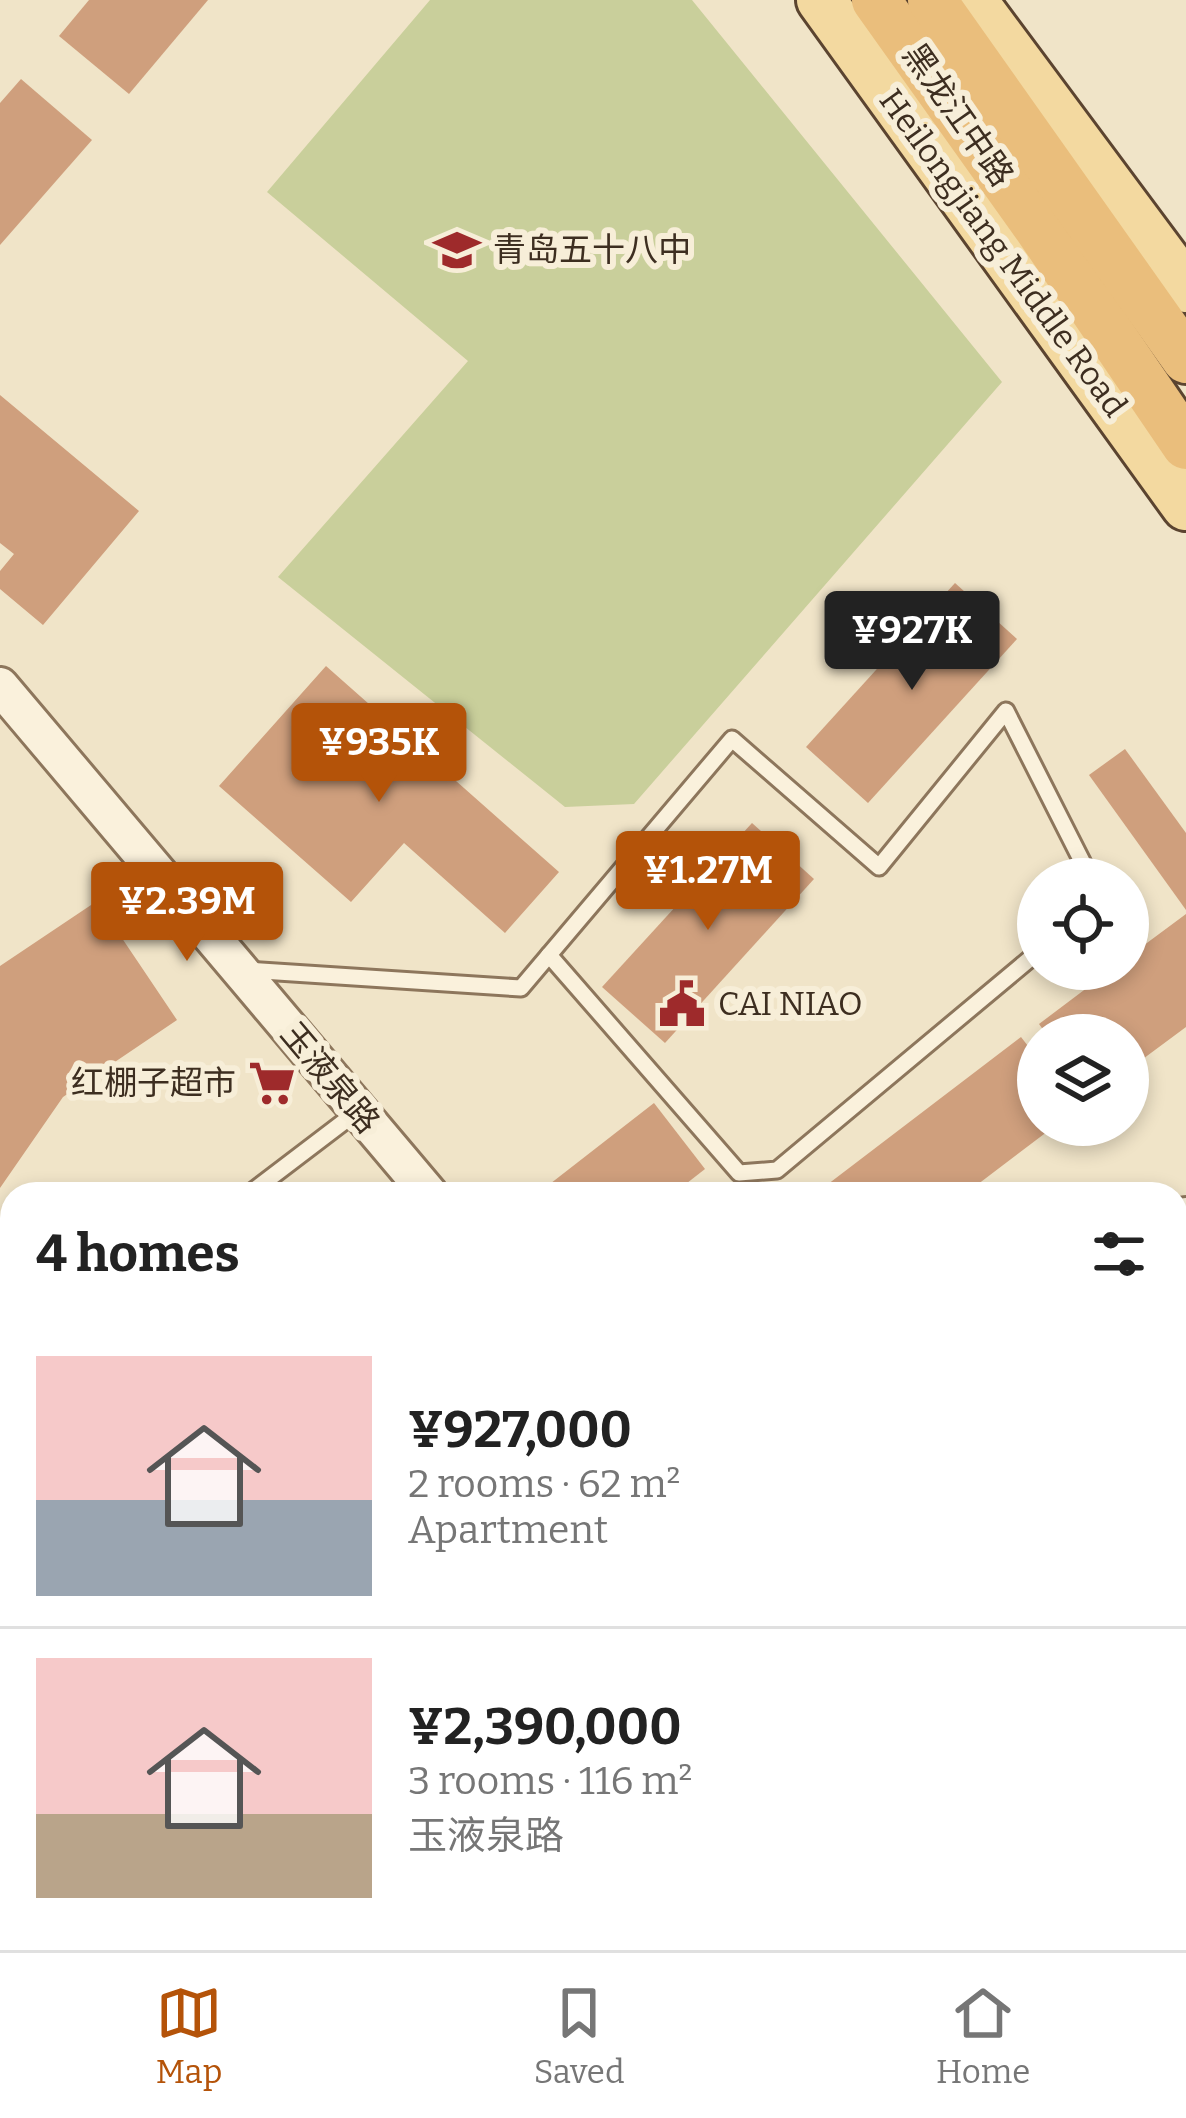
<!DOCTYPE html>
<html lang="en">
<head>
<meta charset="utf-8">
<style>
  body { margin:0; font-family:Bitter,"Noto Sans SC",serif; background:#f2f2f2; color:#222; height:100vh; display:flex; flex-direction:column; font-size:45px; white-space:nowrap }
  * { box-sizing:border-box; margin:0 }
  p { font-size:39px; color:#767676 }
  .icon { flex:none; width:66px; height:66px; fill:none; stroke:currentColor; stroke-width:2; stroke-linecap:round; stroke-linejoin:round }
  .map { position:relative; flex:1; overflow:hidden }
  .panel { position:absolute; left:0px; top:1182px; width:1188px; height:768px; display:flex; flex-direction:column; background:#fff; border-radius:36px 36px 0 0; box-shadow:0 6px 18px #0003 }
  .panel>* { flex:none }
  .buttons { position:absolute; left:1017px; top:858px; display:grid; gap:24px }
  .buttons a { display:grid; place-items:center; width:132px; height:132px; border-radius:50%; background:#fff; box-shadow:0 6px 18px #0003; font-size:60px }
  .price { position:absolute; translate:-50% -102px; padding:0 27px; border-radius:12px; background:#b45309; color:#fff; font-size:39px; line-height:78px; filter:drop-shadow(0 3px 6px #0008) }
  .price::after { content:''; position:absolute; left:50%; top:72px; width:36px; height:27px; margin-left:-18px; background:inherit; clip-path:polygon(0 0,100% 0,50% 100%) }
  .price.active { background:#222; color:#fff }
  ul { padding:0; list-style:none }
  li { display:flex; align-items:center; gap:36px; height:300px; padding:0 36px }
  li+li { border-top:3px solid #e0e0e0 }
  li span { display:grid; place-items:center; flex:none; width:336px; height:240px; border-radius:0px; color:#555 }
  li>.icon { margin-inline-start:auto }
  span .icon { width:144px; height:144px; fill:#fffc; stroke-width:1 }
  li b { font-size:51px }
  h2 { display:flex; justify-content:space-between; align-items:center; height:144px; padding:0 36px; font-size:51px }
  .dock { display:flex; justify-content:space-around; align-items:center; height:168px; border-top:3px solid #e0e0e0; background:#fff; font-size:33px; color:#767676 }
  .dock a { display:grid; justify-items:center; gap:6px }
  .dock .active { color:#b45309 }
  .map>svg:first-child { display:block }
  .green { fill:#c9cf9b }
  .building { fill:#cf9f7d }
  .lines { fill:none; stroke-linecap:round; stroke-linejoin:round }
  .service-casing { stroke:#8d765c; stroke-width:21 }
  .tertiary-casing { stroke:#8d765c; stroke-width:42 }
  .secondary-casing { stroke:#6f573f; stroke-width:48 }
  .primary-casing { stroke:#5b4430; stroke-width:54 }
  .trunk-casing { stroke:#5b4430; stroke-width:54 }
  .service { stroke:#faf1dc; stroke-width:15 }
  .tertiary { stroke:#faf1dc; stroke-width:36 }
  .secondary { stroke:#faf1dc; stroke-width:42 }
  .primary { stroke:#f3d9a0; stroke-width:48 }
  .trunk { stroke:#eabe7c; stroke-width:48 }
  .labels { text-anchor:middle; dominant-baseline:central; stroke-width:12; stroke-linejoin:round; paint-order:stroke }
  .street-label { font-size:33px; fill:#3d2e20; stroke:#f7eed8 }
  .poi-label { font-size:33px; fill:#3d2e20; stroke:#f7eed8; text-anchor:start }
</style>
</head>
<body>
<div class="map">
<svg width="1186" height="1950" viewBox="0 0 1186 1950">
  <rect width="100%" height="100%" fill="#f0e4c8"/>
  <!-- green -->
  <path class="green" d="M430,0h262l310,382 -368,422 -69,3 -287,-230 190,-216 -201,-169z"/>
  <!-- building -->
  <g class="building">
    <path d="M89,0h119l-79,94 -70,-58z"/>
    <path d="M21,79l71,61 -92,105v-142z"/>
    <path d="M0,395l139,116 -96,114 -43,-36v-18l14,-17 -14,-11z"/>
    <path d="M955,583l62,56 -149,164 -62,-56z"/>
    <path d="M326,666l233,206 -54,61 -101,-90 -53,59 -132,-116z"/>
    <path d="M1125,749l61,84v77l-97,-135z"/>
    <path d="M752,823l62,56 -149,164 -63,-56z"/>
    <path d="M97,901l80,119 -114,77 -63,91v-222z"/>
    <path d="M1186,914v113l-58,43v-35h-81l-8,-11 73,-55h16v-12z"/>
    <path d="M1021,1037l17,22v66h18l-91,69h-150z"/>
    <path d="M654,1103l51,66 -32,25h-136z"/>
    <path d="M12,1442v140l-12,9v-140z"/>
    <path d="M648,1938h138l-16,12h-114z"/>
  </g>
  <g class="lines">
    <defs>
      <g id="service">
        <path d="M549,955l190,218 38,-3 261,-218"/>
        <path d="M247,970l274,18 211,-249 147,128 127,-156 85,168"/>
        <path d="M249,1194l109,-83"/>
        <path d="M0,1383l12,-9"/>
      </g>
      <g id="tertiary">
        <path d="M0,686l429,508"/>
        <path d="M1176,1224l10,-8"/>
        <path d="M1176,1455l10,-8"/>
        <path d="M0,1775l12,-1"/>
        <path d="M1009,1938l7,12"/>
        <path d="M183,1950l82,-12"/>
      </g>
      <g id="secondary">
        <path d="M1176,1313l10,-8"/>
        <path d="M1176,1382l10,-8"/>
        <path d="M0,1846l12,-1"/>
        <path d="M0,1908l12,-1"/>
      </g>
      <g id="primary">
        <path d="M821,0l365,506"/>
        <path d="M972,0l214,288"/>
      </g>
      <g id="trunk">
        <path d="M876,0l163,229 147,216"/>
        <path d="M932,0l254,359"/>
      </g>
    </defs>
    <!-- service casing -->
    <use href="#service" class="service-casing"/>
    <!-- tertiary casing -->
    <use href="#tertiary" class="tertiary-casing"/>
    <!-- secondary casing -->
    <use href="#secondary" class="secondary-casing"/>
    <!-- primary casing -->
    <use href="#primary" class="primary-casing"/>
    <!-- trunk casing -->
    <use href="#trunk" class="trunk-casing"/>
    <!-- service -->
    <use href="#service" class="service"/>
    <!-- tertiary -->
    <use href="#tertiary" class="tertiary"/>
    <!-- secondary -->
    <use href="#secondary" class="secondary"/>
    <!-- primary -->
    <use href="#primary" class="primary"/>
    <!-- trunk -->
    <use href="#trunk" class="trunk"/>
  </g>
  <!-- icons -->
  <defs>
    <symbol id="school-bare" viewBox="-9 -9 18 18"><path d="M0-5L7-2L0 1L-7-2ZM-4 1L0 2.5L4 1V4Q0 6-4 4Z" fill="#9e2a2b" stroke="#f7eed8" stroke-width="2.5" paint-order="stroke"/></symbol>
    <symbol id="civic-bare" viewBox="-9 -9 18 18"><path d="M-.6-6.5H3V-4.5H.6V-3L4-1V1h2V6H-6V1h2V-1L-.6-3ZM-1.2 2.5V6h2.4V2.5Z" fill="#9e2a2b" stroke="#f7eed8" stroke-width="2.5" paint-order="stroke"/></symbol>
    <symbol id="supermarket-bare" viewBox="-9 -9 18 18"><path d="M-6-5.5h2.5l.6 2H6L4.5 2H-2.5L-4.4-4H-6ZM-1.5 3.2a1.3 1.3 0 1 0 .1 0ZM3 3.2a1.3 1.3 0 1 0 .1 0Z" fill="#9e2a2b" stroke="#f7eed8" stroke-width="2.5" paint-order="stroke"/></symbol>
  </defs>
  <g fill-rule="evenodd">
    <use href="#school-bare" x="424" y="217" width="66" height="66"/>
    <use href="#civic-bare" x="649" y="971" width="66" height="66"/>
    <use href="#supermarket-bare" x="239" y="1050" width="66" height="66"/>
  </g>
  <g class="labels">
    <!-- street labels -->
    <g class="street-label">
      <text transform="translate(958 115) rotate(55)">黑龙江中路</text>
      <text transform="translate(1003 253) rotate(54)">Heilongjiang Middle Road</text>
      <text transform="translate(330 1078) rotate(50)">玉液泉路</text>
    </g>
    <!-- poi labels -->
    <g class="poi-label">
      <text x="493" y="250">青岛五十八中</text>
      <text x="718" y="1004">CAI NIAO</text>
      <text x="236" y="1083" text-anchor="end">红棚子超市</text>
    </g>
  </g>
</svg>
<div class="buttons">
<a><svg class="icon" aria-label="locate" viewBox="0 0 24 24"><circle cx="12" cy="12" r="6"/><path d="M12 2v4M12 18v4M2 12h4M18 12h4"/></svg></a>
<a><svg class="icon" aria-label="layers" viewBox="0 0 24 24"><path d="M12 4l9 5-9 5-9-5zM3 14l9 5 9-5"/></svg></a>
</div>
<b class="price active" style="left:912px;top:693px">¥927K</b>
<b class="price" style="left:379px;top:805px">¥935K</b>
<b class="price" style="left:708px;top:933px">¥1.27M</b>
<b class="price" style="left:187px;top:964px">¥2.39M</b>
<section class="panel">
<h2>4 homes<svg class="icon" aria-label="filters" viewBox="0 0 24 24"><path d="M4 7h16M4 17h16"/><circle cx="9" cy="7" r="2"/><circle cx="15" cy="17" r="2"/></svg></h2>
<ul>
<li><span style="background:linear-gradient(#f6c9c9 60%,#9aa5b1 0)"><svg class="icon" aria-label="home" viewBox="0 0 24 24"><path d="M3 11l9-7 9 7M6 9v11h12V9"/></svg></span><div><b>¥927,000</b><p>2 rooms · 62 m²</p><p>Apartment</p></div></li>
<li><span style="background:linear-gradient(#f6c9c9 65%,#b9a48a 0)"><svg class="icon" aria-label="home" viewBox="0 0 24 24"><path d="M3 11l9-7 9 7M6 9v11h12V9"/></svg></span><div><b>¥2,390,000</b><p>3 rooms · 116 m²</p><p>玉液泉路</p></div></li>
</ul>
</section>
</div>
<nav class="dock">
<a class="active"><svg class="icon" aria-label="map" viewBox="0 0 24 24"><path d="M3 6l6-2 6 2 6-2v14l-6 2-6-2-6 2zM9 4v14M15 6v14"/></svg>Map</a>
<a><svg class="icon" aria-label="saved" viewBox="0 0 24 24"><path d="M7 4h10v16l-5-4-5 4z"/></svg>Saved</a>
<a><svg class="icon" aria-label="home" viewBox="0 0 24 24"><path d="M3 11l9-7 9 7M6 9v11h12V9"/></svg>Home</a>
</nav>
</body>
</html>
